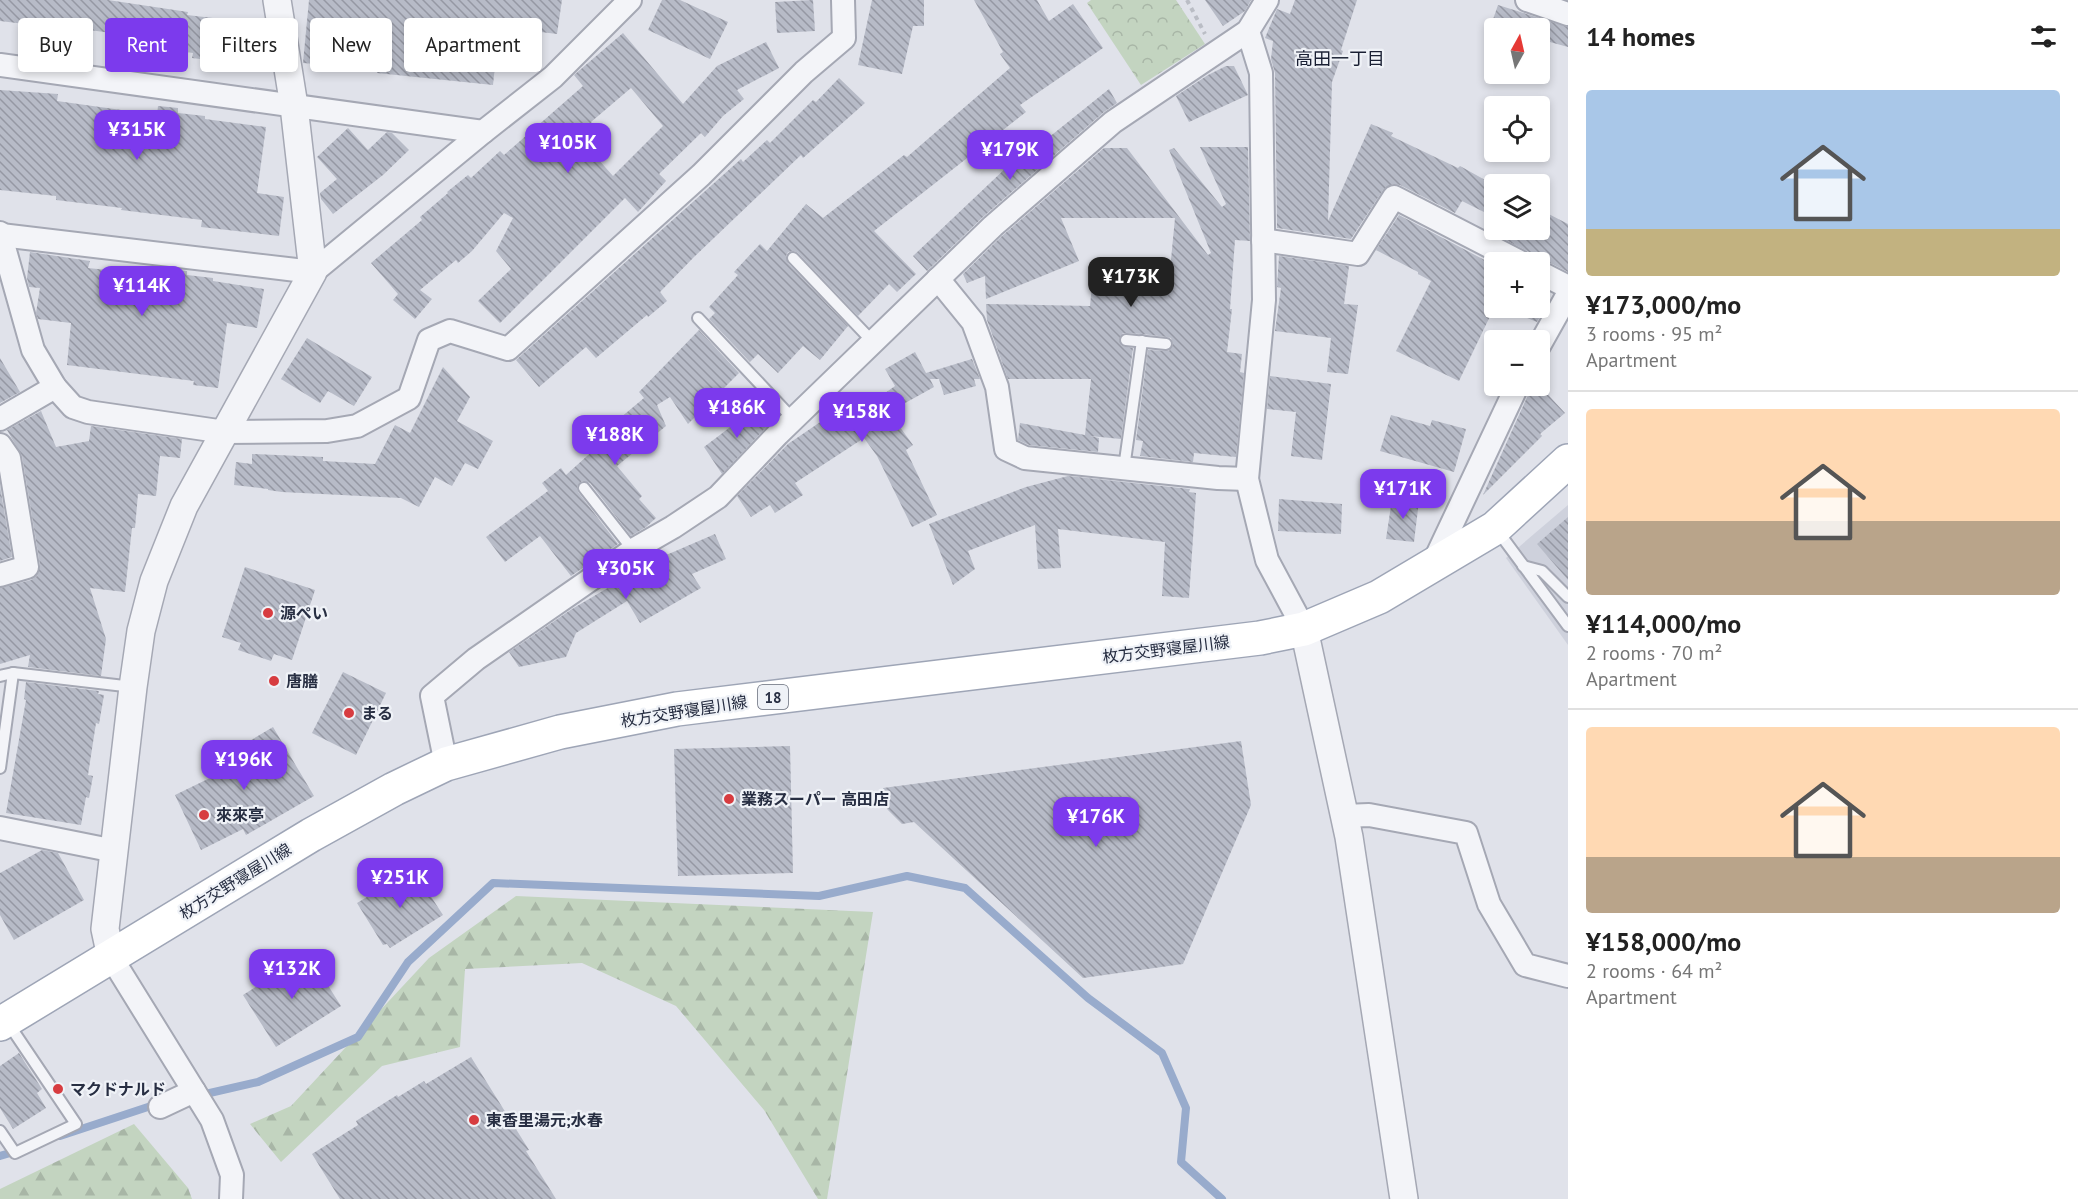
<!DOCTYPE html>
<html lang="en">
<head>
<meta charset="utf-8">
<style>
  body { margin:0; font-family:"PT Sans","Noto Sans JP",sans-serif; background:#f2f2f2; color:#222; height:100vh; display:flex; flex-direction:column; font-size:22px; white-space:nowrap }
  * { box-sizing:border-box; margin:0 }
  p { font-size:20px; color:#767676 }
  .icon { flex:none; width:33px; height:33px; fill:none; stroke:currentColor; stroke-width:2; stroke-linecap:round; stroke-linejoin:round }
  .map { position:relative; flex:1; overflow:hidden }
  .panel { display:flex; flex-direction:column; background:#fff; width:510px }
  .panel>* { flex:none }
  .hud { position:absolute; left:18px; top:18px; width:570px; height:54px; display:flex; gap:12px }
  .needle { width:39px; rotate:8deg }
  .controls { position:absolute; left:1484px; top:18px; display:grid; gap:12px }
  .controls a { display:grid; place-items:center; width:66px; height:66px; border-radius:6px; background:#fff; box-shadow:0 3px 9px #0003; font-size:30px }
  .price { position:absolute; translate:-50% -51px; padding:0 14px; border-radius:12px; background:#7c3aed; color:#fff; font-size:20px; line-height:39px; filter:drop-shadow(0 2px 3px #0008) }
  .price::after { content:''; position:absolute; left:50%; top:36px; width:18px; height:14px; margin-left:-9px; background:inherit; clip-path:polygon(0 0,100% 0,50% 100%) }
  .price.on { background:#222; color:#fff }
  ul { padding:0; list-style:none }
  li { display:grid; align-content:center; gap:12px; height:318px; padding:0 18px }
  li+li { border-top:2px solid #e0e0e0 }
  li span { display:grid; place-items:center; height:186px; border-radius:6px; color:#555 }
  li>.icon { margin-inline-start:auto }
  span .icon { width:108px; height:108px; fill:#fffc; stroke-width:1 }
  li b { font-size:26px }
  h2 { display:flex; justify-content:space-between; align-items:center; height:72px; padding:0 18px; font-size:26px }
  .chip { padding:0 21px; border-radius:6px; background:#fff; box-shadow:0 3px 9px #0003; font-size:21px; line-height:54px }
  .chip.on { background:#7c3aed; color:#fff }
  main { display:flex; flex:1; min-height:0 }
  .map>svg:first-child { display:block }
  .built { fill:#ced1dc }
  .forest { fill:url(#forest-firs) }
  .park { fill:url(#park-crowns) }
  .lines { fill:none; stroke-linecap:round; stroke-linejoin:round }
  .stream { stroke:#98abcc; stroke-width:8 }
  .building { fill:url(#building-back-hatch); fill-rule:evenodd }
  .service-casing { stroke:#a5a8b4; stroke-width:14 }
  .minor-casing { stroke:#a5a8b4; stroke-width:26 }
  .tertiary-casing { stroke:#a5a8b4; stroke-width:30 }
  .primary-casing { stroke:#9ea5b6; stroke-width:36 }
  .path { stroke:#babdc5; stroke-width:4; stroke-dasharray:4.5 4.5; stroke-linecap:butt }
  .service { stroke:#f3f4f8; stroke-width:10 }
  .minor { stroke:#f3f4f8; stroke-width:22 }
  .tertiary { stroke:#f3f4f8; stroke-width:27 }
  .primary { stroke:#fff; stroke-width:33 }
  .poi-dot { fill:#d73c40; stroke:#eff2f7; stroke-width:2 }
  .labels { text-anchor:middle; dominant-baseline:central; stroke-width:4.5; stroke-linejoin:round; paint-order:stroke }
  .shield { fill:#eff2f7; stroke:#636978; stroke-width:1.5 }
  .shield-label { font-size:15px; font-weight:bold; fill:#272e42 }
  .poi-label { font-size:16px; font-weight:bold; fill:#272e42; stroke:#eff2f7; text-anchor:start }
  .street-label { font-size:16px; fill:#272e42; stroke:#eff2f7 }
  .neighbourhood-label { font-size:18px; fill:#191f33; stroke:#eff2f7 }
</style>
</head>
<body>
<main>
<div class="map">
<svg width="1568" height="1199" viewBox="0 0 1568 1199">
  <defs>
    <pattern id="forest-firs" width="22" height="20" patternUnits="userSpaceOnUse" patternTransform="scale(1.5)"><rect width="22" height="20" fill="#c3d4c0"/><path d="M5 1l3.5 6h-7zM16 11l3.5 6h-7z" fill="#a8b6a6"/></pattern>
    <pattern id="park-crowns" width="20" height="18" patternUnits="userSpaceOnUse" patternTransform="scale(1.5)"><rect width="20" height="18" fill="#c3d4c0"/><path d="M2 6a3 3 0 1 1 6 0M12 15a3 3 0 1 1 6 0" fill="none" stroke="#a8b6a6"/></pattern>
    <pattern id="building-back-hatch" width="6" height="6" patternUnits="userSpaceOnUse" patternTransform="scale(1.5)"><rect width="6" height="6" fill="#b7bbc7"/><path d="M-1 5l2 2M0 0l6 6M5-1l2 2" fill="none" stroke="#9598a3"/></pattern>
  </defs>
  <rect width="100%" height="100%" fill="#e0e2ea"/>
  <!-- built -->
  <path class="built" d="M1568,505v140l-62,-87z"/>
  <!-- forest -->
  <g class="forest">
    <path d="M516,896l357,16 -46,287h-9l-54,-89 -88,-104 -94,-43 -117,6 -5,78 -78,19 -101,96 -31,-38 41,-18 138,-148z"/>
    <path d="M134,1124l54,64 4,11h-192v-10z"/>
  </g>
  <!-- park -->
  <path class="park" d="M1091,0h85l29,44 -64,41 -54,-82z"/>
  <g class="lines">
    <!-- stream -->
    <g class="stream">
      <path d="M201,1095l57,-13 100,-45 50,-75 85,-79 326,13 88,-20 58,12 123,110 74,55 24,55 -5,54 41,37"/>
      <path d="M60,1136l97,-32"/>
      <path d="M0,1156l17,-5"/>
    </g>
  </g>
  <!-- building -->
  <g class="building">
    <path d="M0,0h108l80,12 -1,3 60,7 -6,42 -49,-6 1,-5 -53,-8 1,-8 -74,-10 -1,2 -66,-8z"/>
    <path d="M309,0h253l-5,34 -58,-7 -6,58 -116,-12 1,-4 -75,-6z"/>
    <path d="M662,0h18l48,22 -18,37 -62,-29z"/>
    <path d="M813,0l2,31 -38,2 -2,-31z"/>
    <path d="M872,0h52v26h-11l-11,48 -44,-9z"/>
    <path d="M974,0h63l12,21 24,-17 30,44 -83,57 6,7 -152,119 42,43 -19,18 -8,-8 -31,32 -60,-63 -3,-2 -7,1 -2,4 2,7 60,63 -28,34 -17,-14 -25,27 -20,-19 -8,8 -41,-43 6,-6 -6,-6 29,-32 -4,-3 26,-28 7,7 39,-47 17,14 81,-63 3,2 103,-89 -10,-14 3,-2z"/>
    <path d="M1205,0h46l-6,11 -22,15z"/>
    <path d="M1295,0h62l-16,50 2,1 -11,31 -4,139 43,-97 22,9 -2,3 67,32 2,-2 34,19v32l-32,-16 -7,12 -55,-28 -7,-1 -10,6 -32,49 -74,-11 -2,-155 -4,-14 2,-18 -8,-3 12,-29 13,5z"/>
    <path d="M1498,5l70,22v20l-29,-8v-11h-49z"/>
    <path d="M623,33l60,71 34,-38 49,-24 13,26 -42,22 7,9 -21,17 -18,21 -4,-4 -42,41 7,7 -28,31 -13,-14 -125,125 -22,-22 33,-32 -15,-18 17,-33 -9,-5 -32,38 -14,12 -2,-3 -36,30 12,9 -17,20 -22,-19 5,-6 -27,-31 51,-43 -2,-3 28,-24 -1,-1 21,-17 3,3 29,-27 4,4 79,-69 -9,-11zM631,88l32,38 -50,50 -30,-34 14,-13 -6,-7z"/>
    <path d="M1226,66h8l14,29 -59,27 -13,-26 32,-21z"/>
    <path d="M839,78l26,25 -62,55 -2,-3 -107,102 -34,35 7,9 -19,16 -1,-2 -51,43 -10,-11 -47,40 -23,-27 225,-201 2,3 24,-22 3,3 43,-43 3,2z"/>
    <path d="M1109,89l8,14 -13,9 -120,104 -57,55 -14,-15 131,-124 4,6z"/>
    <path d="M0,90l58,4 -1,7 100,14 1,-9 20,2v5l27,3v3l61,8 -9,66 27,4 -5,39 -78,-9 1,-7 -81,-10 1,-2 -66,-8v-4l-56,-6z"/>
    <path d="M348,128l20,22 19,-18 5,1 17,17 -26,25 -50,39 -12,-15 -1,-6 17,-14 -20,-22z"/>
    <path d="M1200,147h48l2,94 -15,-1 -5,69h2l-5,43 15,2 -2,18 4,1 -8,84 -42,-4 -1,9 -53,-6 3,-15 -7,-1 12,-90 21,1 4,-7 -2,-6 -4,-1 -25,-3 -19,-1 -4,6 3,7 11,2 -12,91 -31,-3 9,2 -1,14 -69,-7 -11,-5 2,-17 65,12 6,-56h-83l-21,-59 -1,-16 104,2 4,-42 76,6 5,-52h-114l18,43 -93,38 -1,-23 -18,7 -4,-9 39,-38 102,-88h23l81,107 3,-2 -42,-103 5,-2 48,59 4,-3z"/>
    <path d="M1539,209l29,15v48l-82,-42h53z"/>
    <path d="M1399,215l95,50v43l-35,73 -63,-30 35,-70 -13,-7v-2l-42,-22z"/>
    <path d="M30,252l60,9 -2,7 67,7 1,-8 31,4v4l26,3v3l51,8 -7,39 -30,-5 -9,65 -25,-3 1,-4 -127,-16 4,-42 -33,-4 -2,-6 4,-25 -11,-1 -2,-9z"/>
    <path d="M1279,256l70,10 -5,38 14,1 -10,69 -21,-2 4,-34 -56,-7 6,-43 -4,-1z"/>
    <path d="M1502,308h43l-8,14z"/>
    <path d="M699,330l40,43 -51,51 -18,-27 -13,8 9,21 -49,40 25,30 -3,3 17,19 -10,9 -15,9 -41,-53 -8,-2 -5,5 1,6 40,52 -47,32 -31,-40 -35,26 -19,-25 62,-46 -6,-8 19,-15 5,7 52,-47 -4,-5 30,-25 -5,-6z"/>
    <path d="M307,338l65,39 -18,29 -26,-15 -8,12 -39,-24z"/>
    <path d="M915,352l11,21 46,-14 8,20h-6l2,7 -32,9 -5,-16h-9l4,8 -45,25 24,33 -7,5 31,65 -25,12 -35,-71 -13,-18 -69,45 8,12 -28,18 -5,-8 -19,12 -14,-21 51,-52 44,-30 8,11 55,-39 -10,-17z"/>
    <path d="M0,358l20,34 -20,11z"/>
    <path d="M443,367l27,30 -13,24 36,20 -15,28 -13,-6 -13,23 -17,-9 -16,30 -18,-9 -119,-6 -14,-2v-1l-34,-4 2,-23 16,2v-10l71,3v4l52,3 20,-39 15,8z"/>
    <path d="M1270,376l61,8 -9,76 -31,-4 5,-44 -29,-3z"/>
    <path d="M1539,385l26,28 -25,21 2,2 -59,59 45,-100z"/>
    <path d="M758,406l13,16 -49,52 -18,-27z"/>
    <path d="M41,411l15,36 33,-6 2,-15 91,13 -2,19 -20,-2 -4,40 -18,-2 -3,34h-3l-7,64 -35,-4 16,51 -5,37 -73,-9 2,-12 -30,9v-76l31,-8 6,-4 3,-11 -18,-109 -15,-26z"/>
    <path d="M1391,415l39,11 2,-6 34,9 -12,43 -74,-21z"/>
    <path d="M1068,476l122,13 -1,3 7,1 -7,105 -27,-2 3,-54 -107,-13 3,39 -23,1 -3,-44 -67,26 7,18 -22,16 -24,-61 97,-37z"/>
    <path d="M0,486l12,71 -12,4z"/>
    <path d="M1279,499l63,5 -1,30 -63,-3z"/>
    <path d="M1392,499l27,2 -5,41 -28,-3z"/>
    <path d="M1568,517v63l-31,-36z"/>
    <path d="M715,534l11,25 -34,15 9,14 -61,35 -13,-22 -51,32 -10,24 -47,10 -10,-15 63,-43 85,-50z"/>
    <path d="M245,567l70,23 -23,70 -18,-6 -3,7 -33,-11 3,-7 -19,-6z"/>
    <path d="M343,672l43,21 -30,62 -44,-22z"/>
    <path d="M26,682l73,9 -1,3 6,1 -5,29 -3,-1 -8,52 5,1 -4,22 -3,-1 -5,28 -75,-12 20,-113 -2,-1z"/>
    <path d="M273,727l41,69 -68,39 -3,-6 -42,21 -26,-55 37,-18 -6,-10z"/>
    <path d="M1241,741l10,64 -68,159 -100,14 -169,-156 -12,2 -15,-15 -4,-21z"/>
    <path d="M790,746l3,127 -115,3 -4,-127z"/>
    <path d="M42,850l16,3 26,47 -70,40 -14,-25v-42z"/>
    <path d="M413,869l30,46 -53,33 -3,-4 -4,1 -26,-42z"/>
    <path d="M308,954l33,52 -65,41 -33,-52 22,-14 -3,-3 29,-18 2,3z"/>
    <path d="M19,1053l23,36 -5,4 9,15 -33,21 -13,-21v-42z"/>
    <path d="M471,1057l58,93 -3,1 30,48h-216l-28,-45 46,-29 -2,-4 41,-26 1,2 26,-16 2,3z"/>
  </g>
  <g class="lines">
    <defs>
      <g id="service">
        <path d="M793,258l80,84"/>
        <path d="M698,318l95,101"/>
        <path d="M1126,340l40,4"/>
        <path d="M1124,468l18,-127"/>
        <path d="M584,488l49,62"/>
        <path d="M1497,530l71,96"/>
        <path d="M1523,566l19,5 26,26"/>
        <path d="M0,676l13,-3 120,14"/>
        <path d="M0,768l13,-95"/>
        <path d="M0,1131l15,22 61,-29 -68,-101"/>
      </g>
      <g id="minor">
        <path d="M1527,0l41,14"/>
        <path d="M1248,31l13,42 3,227 -17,179 20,81 37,69"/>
        <path d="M0,65l483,67"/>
        <path d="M0,233l33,117 22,37 18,20 15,5 137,20 102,-1 30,-5 52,-28 20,-58 21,-9 58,18 193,-174 103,-103 40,-34 -1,-38"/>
        <path d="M1,235l312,37 170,-140 70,-55 77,-77"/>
        <path d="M1263,240l95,14 36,-57 126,65"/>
        <path d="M1539,272l29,15"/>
        <path d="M938,279l35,43 24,65 9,62 19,9 193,20 29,1"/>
        <path d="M1539,346l29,-52"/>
        <path d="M0,419l55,-32"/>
        <path d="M0,445l9,13 18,109 -27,8"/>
        <path d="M1433,564l84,-178"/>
        <path d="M446,764l-14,-68 44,-37 157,-109 40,-23 45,-30 60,-63 215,-208 120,-104 135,-91 19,-31"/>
        <path d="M1344,816l25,-1 97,18 23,71 36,61 43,11"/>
        <path d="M0,828l115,23"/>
        <path d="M111,957l101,163 20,55 -1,24"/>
        <path d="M160,1107l34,-16"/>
      </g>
      <g id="tertiary">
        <path d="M1304,629l45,208 55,362"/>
        <path d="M111,957l-6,-28 28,-242 8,-56 13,-50 30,-75 129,-234 -19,-166 -17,-106"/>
      </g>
      <path id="primary" d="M0,1024l311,-189 83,-46 52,-25 114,-32 117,-23 583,-71 44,-9 75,-32 116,-69 73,-67"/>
    </defs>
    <!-- service casing -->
    <use href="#service" class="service-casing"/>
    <!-- minor casing -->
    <use href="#minor" class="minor-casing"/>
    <!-- tertiary casing -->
    <use href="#tertiary" class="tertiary-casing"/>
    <!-- primary casing -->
    <use href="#primary" class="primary-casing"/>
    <!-- path -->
    <path class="path" d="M1187,0l18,34"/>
    <!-- service -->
    <use href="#service" class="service"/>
    <!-- minor -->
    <use href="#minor" class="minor"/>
    <!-- tertiary -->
    <use href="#tertiary" class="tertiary"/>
    <!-- primary -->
    <use href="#primary" class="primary"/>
  </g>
  <!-- markers -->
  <g class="poi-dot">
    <circle cx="268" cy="613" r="6"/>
    <circle cx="274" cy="681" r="6"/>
    <circle cx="349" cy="713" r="6"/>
    <circle cx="729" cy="799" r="6"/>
    <circle cx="204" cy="815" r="6"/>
    <circle cx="58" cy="1089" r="6"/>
    <circle cx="474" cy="1120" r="6"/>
  </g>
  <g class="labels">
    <!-- shield labels -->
    <rect class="shield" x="758" y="685" width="30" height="24" rx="4.5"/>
    <g class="shield-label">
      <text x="773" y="697">18</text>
    </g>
    <!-- poi labels -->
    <g class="poi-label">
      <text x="280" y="613">源ぺい</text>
      <text x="286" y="681">唐膳</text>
      <text x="361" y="713">まる</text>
      <text x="741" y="799">業務スーパー 高田店</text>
      <text x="216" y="815">來來亭</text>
      <text x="70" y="1089">マクドナルド</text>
      <text x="486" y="1120">東香里湯元;水春</text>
    </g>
    <!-- street labels -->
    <g class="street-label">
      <text transform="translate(1166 649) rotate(-7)">枚方交野寝屋川線</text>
      <text transform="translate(684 711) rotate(-9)">枚方交野寝屋川線</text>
      <text transform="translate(235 881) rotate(-32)">枚方交野寝屋川線</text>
    </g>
    <!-- neighbourhood labels -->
    <g class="neighbourhood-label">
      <text x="1340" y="58">高田一丁目</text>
    </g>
  </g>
</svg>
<div class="controls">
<a><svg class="needle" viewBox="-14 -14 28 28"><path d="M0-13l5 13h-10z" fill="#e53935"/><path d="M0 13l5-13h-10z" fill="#767676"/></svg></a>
<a><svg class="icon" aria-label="locate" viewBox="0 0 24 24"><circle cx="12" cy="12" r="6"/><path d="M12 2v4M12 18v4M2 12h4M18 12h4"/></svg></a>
<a><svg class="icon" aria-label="layers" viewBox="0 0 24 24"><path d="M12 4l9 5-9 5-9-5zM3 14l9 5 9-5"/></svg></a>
<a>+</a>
<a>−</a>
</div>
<b class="price" style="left:137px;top:161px">¥315K</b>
<b class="price" style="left:568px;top:174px">¥105K</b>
<b class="price" style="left:1010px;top:181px">¥179K</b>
<b class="price on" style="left:1131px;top:308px">¥173K</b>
<b class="price" style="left:142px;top:317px">¥114K</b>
<b class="price" style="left:737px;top:439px">¥186K</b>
<b class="price" style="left:862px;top:443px">¥158K</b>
<b class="price" style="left:615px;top:466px">¥188K</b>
<b class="price" style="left:1403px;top:520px">¥171K</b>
<b class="price" style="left:626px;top:600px">¥305K</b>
<b class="price" style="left:244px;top:791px">¥196K</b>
<b class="price" style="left:1096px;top:848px">¥176K</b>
<b class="price" style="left:400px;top:909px">¥251K</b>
<b class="price" style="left:292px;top:1000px">¥132K</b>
<div class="hud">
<a class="chip">Buy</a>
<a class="chip on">Rent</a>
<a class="chip">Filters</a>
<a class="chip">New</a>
<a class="chip">Apartment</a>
</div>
</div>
<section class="panel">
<h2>14 homes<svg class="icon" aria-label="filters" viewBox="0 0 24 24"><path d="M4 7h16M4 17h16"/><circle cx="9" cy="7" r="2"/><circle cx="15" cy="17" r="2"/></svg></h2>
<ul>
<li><span style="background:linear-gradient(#a9c7e8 75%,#c2b280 0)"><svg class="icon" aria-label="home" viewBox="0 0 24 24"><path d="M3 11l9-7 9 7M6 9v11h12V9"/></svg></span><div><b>¥173,000/mo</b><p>3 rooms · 95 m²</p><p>Apartment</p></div></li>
<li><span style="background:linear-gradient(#ffd9b3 60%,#b9a48a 0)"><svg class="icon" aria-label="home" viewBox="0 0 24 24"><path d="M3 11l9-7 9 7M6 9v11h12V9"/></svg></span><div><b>¥114,000/mo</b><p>2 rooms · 70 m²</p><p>Apartment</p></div></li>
<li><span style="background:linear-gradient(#ffd9b3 70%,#b9a48a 0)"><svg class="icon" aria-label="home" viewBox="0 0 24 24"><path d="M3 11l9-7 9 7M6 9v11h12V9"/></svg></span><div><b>¥158,000/mo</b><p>2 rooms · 64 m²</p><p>Apartment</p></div></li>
</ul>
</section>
</main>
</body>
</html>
